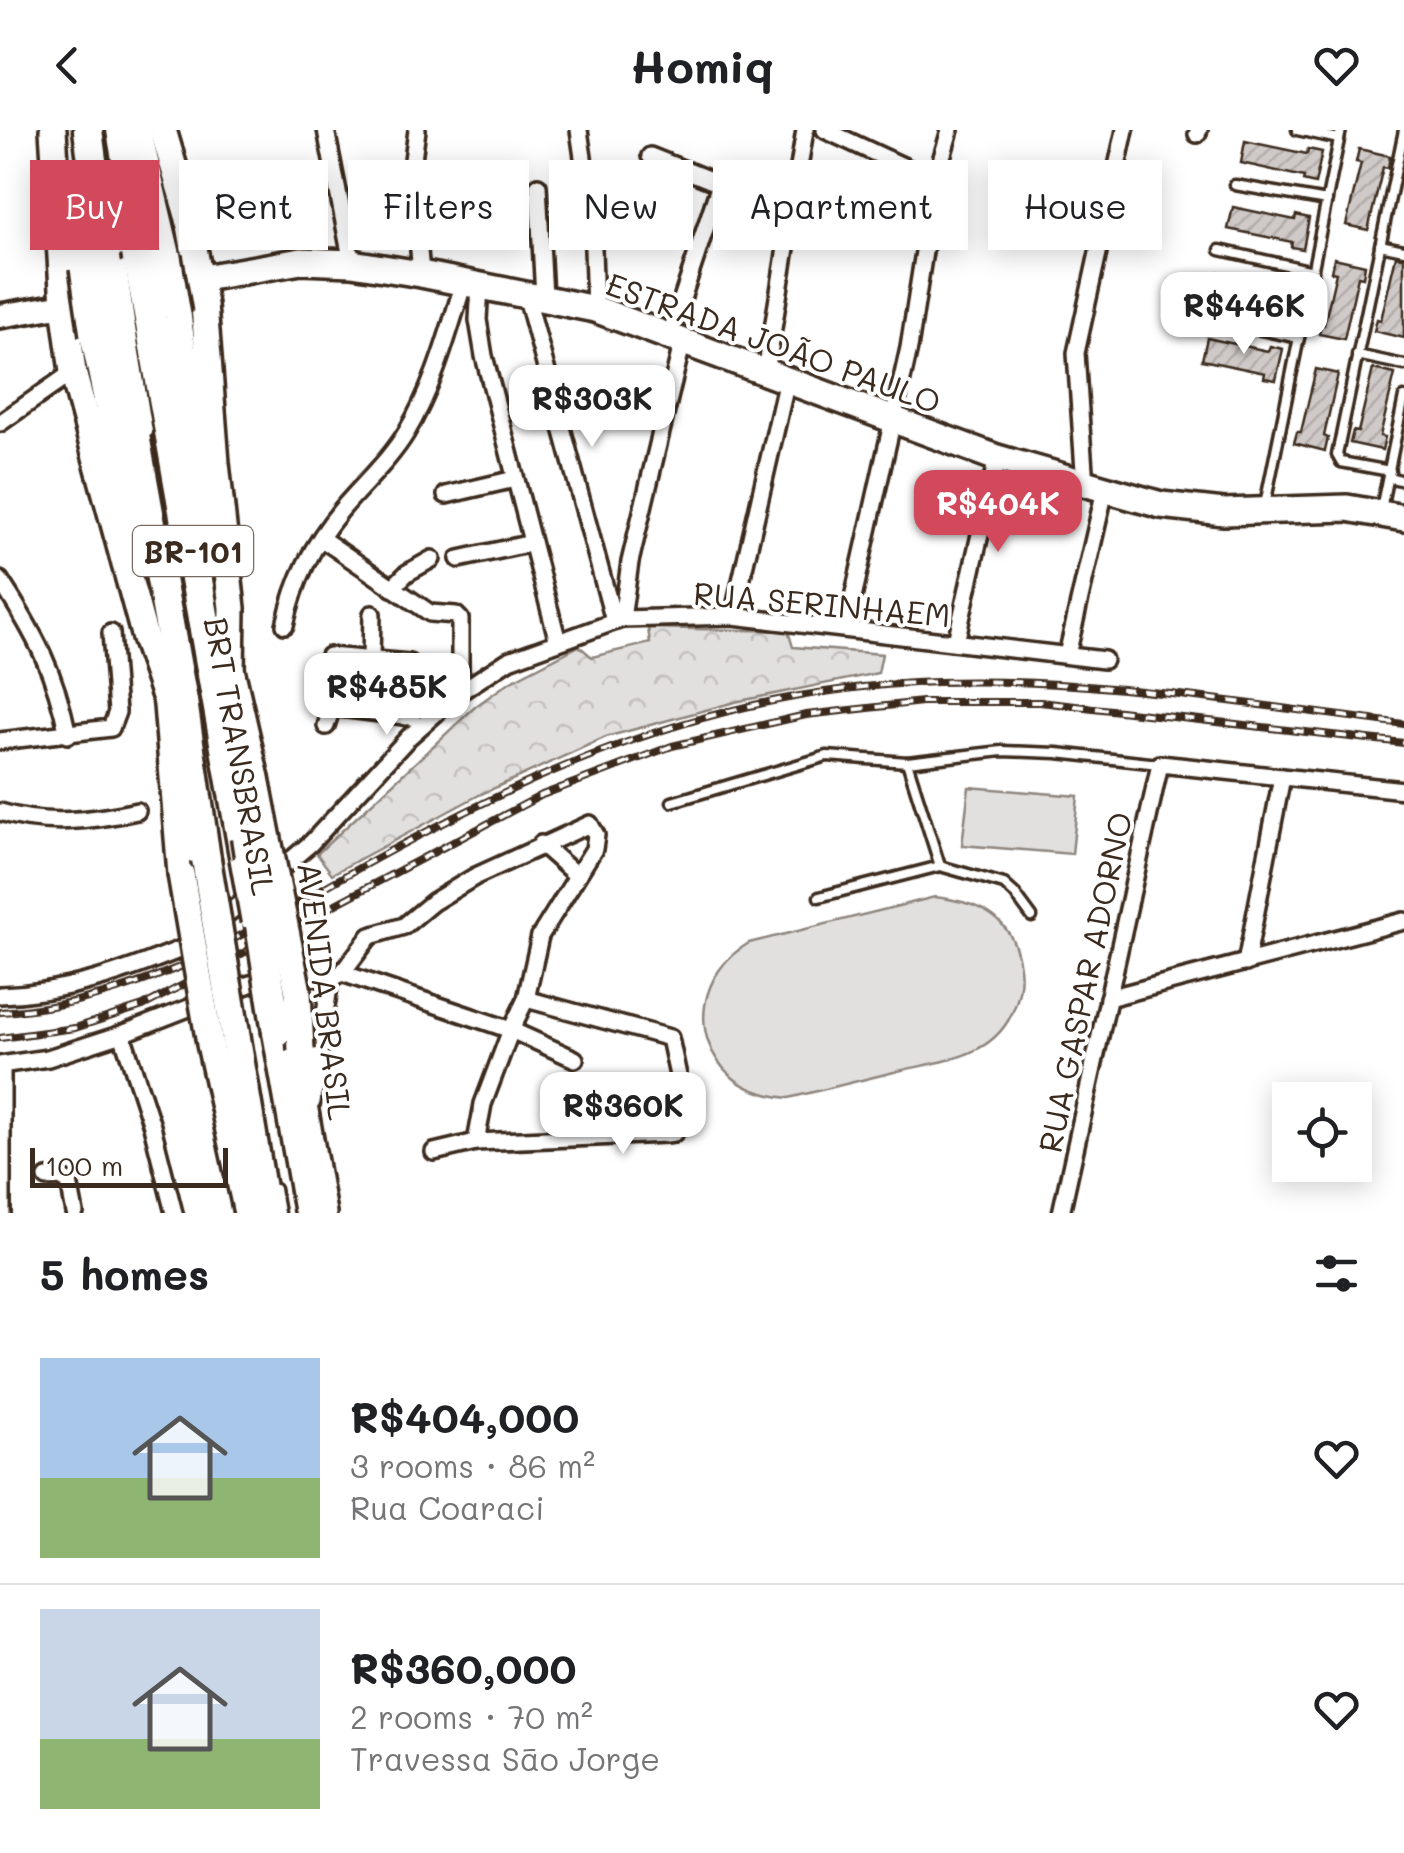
<!DOCTYPE html>
<html lang="en">
<head>
<meta charset="utf-8">
<style>
  body { margin:0; font-family:Mali,sans-serif; background:#f6f6f6; color:#202124; height:100vh; display:flex; flex-direction:column; font-size:38px; white-space:nowrap }
  * { box-sizing:border-box; margin:0 }
  p { font-size:32px; color:#757577 }
  .icon { flex:none; width:55px; height:55px; fill:none; stroke:currentColor; stroke-width:2; stroke-linecap:round; stroke-linejoin:round }
  .map { position:relative; height:1083px; overflow:hidden }
  .drawer { display:flex; flex-direction:column; background:#fff; flex:1 }
  .drawer>* { flex:none }
  .guide { position:absolute; left:30px; top:30px; width:1345px; height:90px; display:flex; gap:20px }
  .fabs { position:absolute; left:1272px; top:952px; display:grid; gap:20px }
  .fabs a { display:grid; place-items:center; width:100px; height:100px; border-radius:0px; background:#fff; box-shadow:0 5px 25px #0003; font-size:50px }
  .scale { position:absolute; left:30px; bottom:25px; width:198px; box-sizing:border-box; padding-left:10px; border:5px solid #3b2a1e; border-top:0; font-size:28px; line-height:35px; white-space:nowrap; color:#3b2a1e; -webkit-text-stroke:8px #fff; paint-order:stroke }
  .price { position:absolute; translate:-50% -85px; padding:0 22px; border-radius:20px; background:#fff; color:#222; font-size:32px; line-height:65px; filter:drop-shadow(0 2px 5px #0008) }
  .price::after { content:''; position:absolute; left:50%; top:60px; width:30px; height:22px; margin-left:-15px; background:inherit; clip-path:polygon(0 0,100% 0,50% 100%) }
  .price.active { background:#d1495b; color:#fff }
  ul { padding:0; list-style:none }
  li { display:flex; align-items:center; gap:30px; height:250px; padding:0 40px }
  li+li { border-top:2px solid #e0e0e0 }
  li span { display:grid; place-items:center; flex:none; width:280px; height:200px; border-radius:0px; color:#555 }
  li>.icon { margin-inline-start:auto }
  span .icon { width:120px; height:120px; fill:#fffc; stroke-width:1 }
  li b { font-size:42px }
  h2 { display:flex; justify-content:space-between; align-items:center; height:120px; padding:0 40px; font-size:42px }
  .chip { padding:0 35px; border-radius:0px; background:#fff; box-shadow:0 5px 25px #0003; font-size:35px; line-height:90px }
  .chip.active { background:#d1495b; color:#fff }
  header { display:flex; justify-content:space-between; align-items:center; height:130px; padding:0 40px; background:#fff; font-size:45px; font-weight:700 }
  .map>svg:first-child { display:block }
  .forest { fill:url(#forest-crowns); stroke:#8e857e; stroke-width:2.5 }
  .pitch { fill:#e2e0de; stroke:#8e857e; stroke-width:2.5 }
  .building { fill:url(#building-hatch); stroke:#3b2a1e; stroke-width:2.5 }
  .lines { fill:none; stroke-linecap:round; stroke-linejoin:round }
  .service-casing { stroke:#3b2a1e; stroke-width:15 }
  .minor-casing { stroke:#3b2a1e; stroke-width:22 }
  .secondary-casing { stroke:#3b2a1e; stroke-width:30 }
  .primary-casing { stroke:#3b2a1e; stroke-width:32 }
  .motorway-casing { stroke:#3b2a1e; stroke-width:35 }
  .service { stroke:#fff; stroke-width:8 }
  .minor { stroke:#fff; stroke-width:15 }
  .secondary { stroke:#fff; stroke-width:22 }
  .primary { stroke:#fff; stroke-width:25 }
  .motorway { stroke:#fff; stroke-width:28 }
  .rail-casing { stroke:#3b2a1e; stroke-width:8 }
  .rail { stroke:#fff; stroke-width:4; stroke-dasharray:11; stroke-linecap:butt }
  .service-bridge-casing { stroke:#3b2a1e; stroke-width:15; stroke-linecap:butt }
  .primary-bridge-casing { stroke:#3b2a1e; stroke-width:32; stroke-linecap:butt }
  .motorway-bridge-casing { stroke:#3b2a1e; stroke-width:35; stroke-linecap:butt }
  .service-bridge { stroke:#fff; stroke-width:8 }
  .primary-bridge { stroke:#fff; stroke-width:25 }
  .motorway-bridge { stroke:#fff; stroke-width:28 }
  .labels { text-anchor:middle; dominant-baseline:central; stroke-width:8; stroke-linejoin:round; paint-order:stroke }
  .shield { fill:#fff; stroke:#766a62; stroke-width:2.5 }
  .shield-label { font-size:30px; font-weight:bold; fill:#3b2a1e }
  .street-label { font-size:32px; fill:#3b2a1e; stroke:#fff }
</style>
</head>
<body>
<header><svg class="icon" aria-label="back" viewBox="0 0 24 24"><path d="M15 5l-7 7 7 7"/></svg>Homiq<svg class="icon" aria-label="heart" viewBox="0 0 24 24"><path d="M12 20l-8-8c-3-5 5-10 8-4 3-6 11-1 8 4z"/></svg></header>
<div class="map">
<svg width="1404" height="1083" viewBox="0 0 1404 1083">
  <defs>
    <pattern id="forest-crowns" width="20" height="18" patternUnits="userSpaceOnUse" patternTransform="scale(2.5)"><rect width="20" height="18" fill="#e2e0de"/><path d="M2 6a3 3 0 1 1 6 0M12 15a3 3 0 1 1 6 0" fill="none" stroke="#c3c0be"/></pattern>
    <pattern id="building-hatch" width="6" height="6" patternUnits="userSpaceOnUse" patternTransform="scale(2.5)"><rect width="6" height="6" fill="#cfcac7"/><path d="M-1 1l2-2M0 6l6-6M5 7l2-2" fill="none" stroke="#b3aeaa"/></pattern>
  </defs>
  <rect width="100%" height="100%" fill="#fff"/>
  <filter id="ink" filterUnits="userSpaceOnUse"><feTurbulence type="fractalNoise" baseFrequency=".01" numOctaves="2"/><feDisplacementMap in="SourceGraphic" scale="20" xChannelSelector="R" yChannelSelector="G"/><feConvolveMatrix kernelMatrix="1 2 1 2 8 2 1 2 1" color-interpolation-filters="sRGB"/></filter>
  <g filter="url(#ink)">
    <!-- forest -->
    <path class="forest" d="M648,498l140,3 5,16 89,7 -4,19 -143,29 -129,35 -127,58 -147,79 -15,-20 159,-148 35,-25 68,-35 13,11 58,-14z"/>
    <!-- pitch -->
    <g class="pitch">
      <path d="M969,657l109,9 -6,58 -110,-9z"/>
      <path d="M935,767c35,4 67,14 80,49 7,22 8,38 0,60 -19,53 -72,54 -121,66 -35,9 -70,17 -105,26 -19,-2 -43,-8 -58,-22 -44,-40 -31,-105 18,-133z"/>
    </g>
    <!-- building -->
    <g class="building">
      <path d="M1245,11l62,13 1,-5 14,3 -7,32 -12,-3 1,-4 -63,-14z"/>
      <path d="M1359,19l31,7 -2,12 -5,-1 -15,63 -22,-5 15,-62 -5,-1z"/>
      <path d="M1233,77l62,13 1,-5 13,3 -6,31 -12,-2 1,-5 -64,-13z"/>
      <path d="M1396,126l8,1v81l-30,-7 3,-12 4,1z"/>
      <path d="M1334,128l31,7 -2,12 -5,-1 -14,63 -25,-5 2,-9h3l12,-52 -5,-1z"/>
      <path d="M1219,142l62,13 1,-4 13,3 -7,31 -12,-2 1,-5 -63,-13z"/>
      <path d="M1207,208l61,13 2,-5 13,3 -7,31 -12,-2 1,-5 -63,-13z"/>
      <path d="M1316,239l22,5 -14,62 4,2 -3,13 -31,-8 3,-11h4z"/>
      <path d="M1373,239l22,5 -15,62 5,1 -3,13 -32,-7 3,-12 5,1z"/>
    </g>
    <g class="lines">
      <defs>
        <g id="service">
          <path d="M1297,0l42,9"/>
          <path d="M116,50l13,84"/>
          <path d="M1235,55l92,16"/>
          <path d="M111,74l11,62"/>
          <path d="M1380,115l24,5"/>
          <path d="M1220,120l93,21"/>
          <path d="M1207,189l92,19"/>
          <path d="M140,195l95,537"/>
          <path d="M131,198l17,104"/>
          <path d="M1357,225l47,10"/>
          <path d="M1390,341l-49,-9 -4,-7 67,-325"/>
          <path d="M1388,347l16,4"/>
          <path d="M1265,375l76,-375"/>
          <path d="M1381,379l23,-112"/>
          <path d="M907,632l33,104"/>
          <path d="M672,672l155,-46 80,6 95,-11 55,2 102,11"/>
          <path d="M819,767l121,-31 64,18 11,10 17,23"/>
          <path d="M275,1059l4,24"/>
        </g>
        <g id="minor">
          <path d="M326,0l26,133"/>
          <path d="M417,0l-5,37 9,107"/>
          <path d="M579,0l13,89 3,90"/>
          <path d="M825,0l110,51"/>
          <path d="M1197,4l2,-4"/>
          <path d="M650,26l143,57"/>
          <path d="M412,37l83,6"/>
          <path d="M538,56l6,111"/>
          <path d="M480,155l-2,35 6,36 74,286"/>
          <path d="M526,164l88,327"/>
          <path d="M670,205l50,-151"/>
          <path d="M766,242l39,-242"/>
          <path d="M0,293l73,-51"/>
          <path d="M1085,355l-9,-132 49,-223"/>
          <path d="M446,365l69,-16"/>
          <path d="M322,409l108,74 26,2 4,4v73"/>
          <path d="M459,429l73,-16"/>
          <path d="M0,450c35,54 55,91 68,155"/>
          <path d="M392,458l15,-15 25,-14"/>
          <path d="M733,486l54,-236"/>
          <path d="M622,489l8,-57 53,-222"/>
          <path d="M285,495c10,-45 27,-80 57,-116 21,-25 47,-48 64,-76 28,-46 42,-100 58,-151"/>
          <path d="M846,499l63,-281 26,-167 15,-51"/>
          <path d="M956,512l41,-184"/>
          <path d="M1067,525l38,-165"/>
          <path d="M329,526l80,7 -3,54"/>
          <path d="M371,529l1,-45"/>
          <path d="M326,596l6,-19 80,10"/>
          <path d="M0,611l111,-13 6,-16 -6,-79"/>
          <path d="M0,682c45,14 92,9 137,-1"/>
          <path d="M541,714l35,31"/>
          <path d="M271,747l40,-34 98,-106 51,-45 49,-32 113,-41 111,-3 371,44"/>
          <path d="M214,795l40,-33"/>
          <path d="M1246,833l36,-186"/>
          <path d="M342,843l169,57 64,29"/>
          <path d="M0,865c66,-2 125,-23 186,-48l10,-8"/>
          <path d="M1108,868l296,-77"/>
          <path d="M122,904l30,92 22,87"/>
          <path d="M0,935l48,-7 74,-24 128,-50 45,-10 35,6"/>
          <path d="M2,935v148"/>
          <path d="M312,972l18,-122 12,-7 28,-37 34,-10 29,-24 43,-26 114,-52 6,11 -2,14 -54,87 -14,63 -15,31 -28,74 -7,38"/>
          <path d="M434,1022l42,-10 190,-8 8,-1 9,-10 1,-19 -14,-66 -144,-39"/>
          <path d="M47,1048l13,-1 9,5 6,31"/>
          <path d="M1061,1083l99,-449 244,26"/>
        </g>
        <path id="secondary" d="M0,186l64,-11"/>
        <g id="primary">
          <path d="M53,0l11,175 9,67 72,266 24,70"/>
          <path d="M138,0l30,127"/>
          <path d="M163,0l26,89 15,86 12,158 16,145 -1,64"/>
          <path d="M75,64l8,74"/>
          <path d="M152,157l149,-26 51,2 69,11 174,35 402,149 164,47 63,7 123,-4 57,10"/>
          <path d="M64,175l44,-9"/>
          <path d="M178,185l27,203"/>
          <path d="M93,205l47,225"/>
          <path d="M228,526l28,122"/>
          <path d="M166,563l15,181"/>
          <path d="M210,914l37,169"/>
          <path d="M301,920l3,55 19,108"/>
        </g>
        <g id="motorway">
          <path d="M88,0l17,128"/>
          <path d="M121,0l23,135"/>
          <path d="M152,184l72,417 22,106"/>
          <path d="M116,200l67,371 23,158"/>
          <path d="M277,902l32,181"/>
          <path d="M236,909l29,174"/>
        </g>
      </defs>
      <!-- service casing -->
      <use href="#service" class="service-casing"/>
      <!-- minor casing -->
      <use href="#minor" class="minor-casing"/>
      <!-- secondary casing -->
      <use href="#secondary" class="secondary-casing"/>
      <!-- primary casing -->
      <use href="#primary" class="primary-casing"/>
      <!-- motorway casing -->
      <use href="#motorway" class="motorway-casing"/>
      <!-- service -->
      <use href="#service" class="service"/>
      <!-- minor -->
      <use href="#minor" class="minor"/>
      <!-- secondary -->
      <use href="#secondary" class="secondary"/>
      <!-- primary -->
      <use href="#primary" class="primary"/>
      <!-- motorway -->
      <use href="#motorway" class="motorway"/>
      <defs>
        <g id="rail">
          <path d="M0,882c72,-4 138,-26 203,-55 238,-137 451,-267 735,-275 155,-5 312,23 466,42"/>
          <path d="M0,908l75,-10 68,-22 399,-211 130,-49 134,-31 116,-13h118l364,41"/>
        </g>
      </defs>
      <!-- rail casing -->
      <use href="#rail" class="rail-casing"/>
      <!-- rail -->
      <use href="#rail" class="rail"/>
      <defs>
        <g id="service-bridge">
          <path d="M129,134l11,61"/>
          <path d="M122,136l9,62"/>
          <path d="M235,732l11,61"/>
        </g>
        <g id="primary-bridge">
          <path d="M168,127l10,58"/>
          <path d="M83,138l10,67"/>
          <path d="M256,648l42,214 3,58"/>
          <path d="M181,744l29,170"/>
        </g>
        <g id="motorway-bridge">
          <path d="M105,128l11,72"/>
          <path d="M144,135l8,49"/>
          <path d="M246,707l31,195"/>
          <path d="M206,729l30,180"/>
        </g>
      </defs>
      <!-- service-bridge casing -->
      <use href="#service-bridge" class="service-bridge-casing"/>
      <!-- primary-bridge casing -->
      <use href="#primary-bridge" class="primary-bridge-casing"/>
      <!-- motorway-bridge casing -->
      <use href="#motorway-bridge" class="motorway-bridge-casing"/>
      <!-- service-bridge -->
      <use href="#service-bridge" class="service-bridge"/>
      <!-- primary-bridge -->
      <use href="#primary-bridge" class="primary-bridge"/>
      <!-- motorway-bridge -->
      <use href="#motorway-bridge" class="motorway-bridge"/>
    </g>
  </g>
  <g class="labels">
    <!-- shield labels -->
    <rect class="shield" x="133" y="396" width="120" height="50" rx="8"/>
    <g class="shield-label">
      <text x="193" y="421">BR-101</text>
    </g>
    <!-- street labels -->
    <g class="street-label">
      <text transform="translate(774 212) rotate(20)">ESTRADA JOÃO PAULO</text>
      <text transform="translate(822 473) rotate(5)">RUA SERINHAEM</text>
      <text transform="translate(241 626) rotate(80)">BRT TRANSBRASIL</text>
      <text transform="translate(1084 852) rotate(-78)">RUA GASPAR ADORNO</text>
      <text transform="translate(326 861) rotate(83)">AVENIDA BRASIL</text>
    </g>
  </g>
</svg>
<div class="fabs">
<a><svg class="icon" aria-label="locate" viewBox="0 0 24 24"><circle cx="12" cy="12" r="6"/><path d="M12 2v4M12 18v4M2 12h4M18 12h4"/></svg></a>
</div>
<div class="scale">100 m</div>
<b class="price" style="left:1244px;top:227px">R$446K</b>
<b class="price" style="left:592px;top:320px">R$303K</b>
<b class="price active" style="left:998px;top:425px">R$404K</b>
<b class="price" style="left:387px;top:608px">R$485K</b>
<b class="price" style="left:623px;top:1027px">R$360K</b>
<div class="guide">
<a class="chip active">Buy</a>
<a class="chip">Rent</a>
<a class="chip">Filters</a>
<a class="chip">New</a>
<a class="chip">Apartment</a>
<a class="chip">House</a>
</div>
</div>
<section class="drawer">
<h2>5 homes<svg class="icon" aria-label="filters" viewBox="0 0 24 24"><path d="M4 7h16M4 17h16"/><circle cx="9" cy="7" r="2"/><circle cx="15" cy="17" r="2"/></svg></h2>
<ul>
<li><span style="background:linear-gradient(#a9c7e8 60%,#8fb573 0)"><svg class="icon" aria-label="home" viewBox="0 0 24 24"><path d="M3 11l9-7 9 7M6 9v11h12V9"/></svg></span><div><b>R$404,000</b><p>3 rooms · 86 m²</p><p>Rua Coaraci</p></div><svg class="icon" aria-label="heart" viewBox="0 0 24 24"><path d="M12 20l-8-8c-3-5 5-10 8-4 3-6 11-1 8 4z"/></svg></li>
<li><span style="background:linear-gradient(#c9d6e8 65%,#8fb573 0)"><svg class="icon" aria-label="home" viewBox="0 0 24 24"><path d="M3 11l9-7 9 7M6 9v11h12V9"/></svg></span><div><b>R$360,000</b><p>2 rooms · 70 m²</p><p>Travessa Sāo Jorge</p></div><svg class="icon" aria-label="heart" viewBox="0 0 24 24"><path d="M12 20l-8-8c-3-5 5-10 8-4 3-6 11-1 8 4z"/></svg></li>
</ul>
</section>
</body>
</html>
